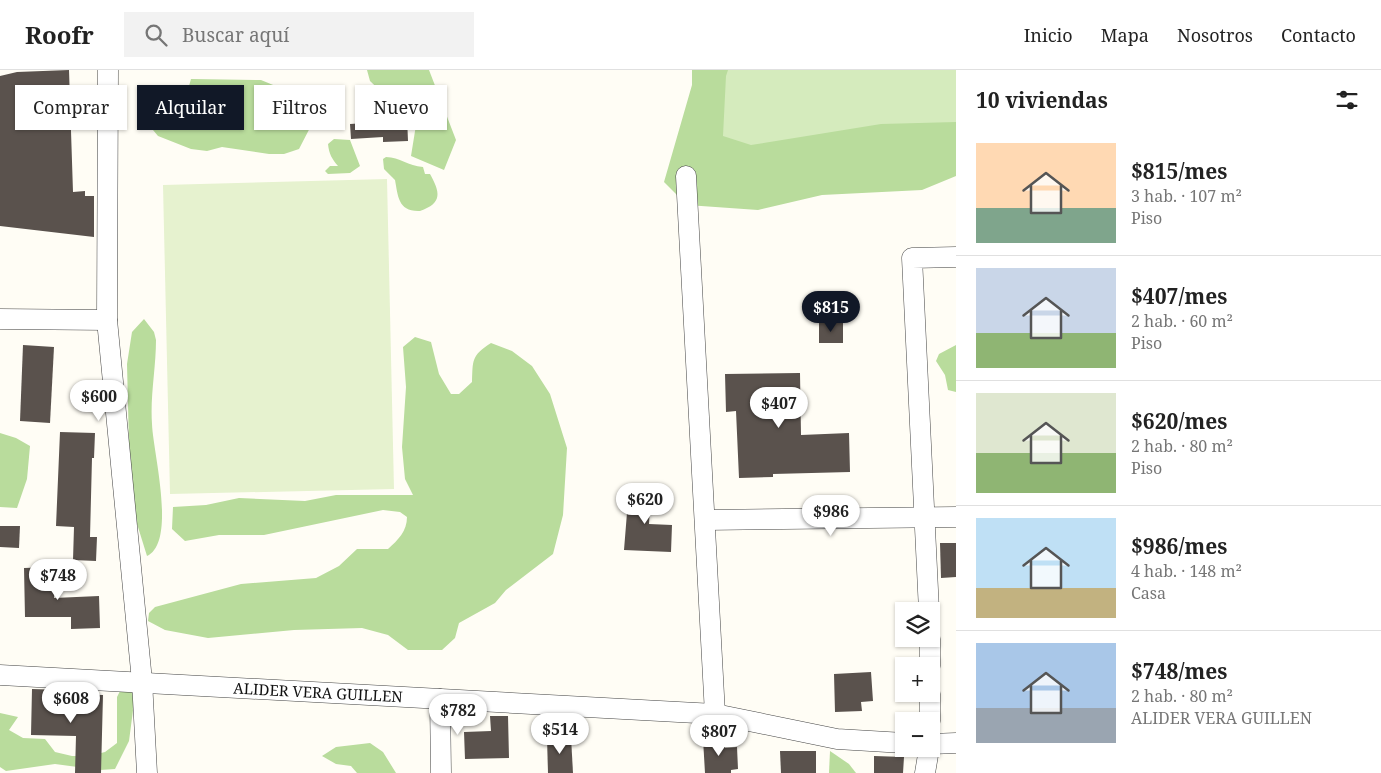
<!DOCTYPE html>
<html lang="es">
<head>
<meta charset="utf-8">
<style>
  body { margin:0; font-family:"Noto Serif",serif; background:#f2f2f2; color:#222; height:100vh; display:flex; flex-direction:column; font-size:19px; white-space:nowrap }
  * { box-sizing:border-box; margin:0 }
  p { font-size:16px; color:#767676 }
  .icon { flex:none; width:28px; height:28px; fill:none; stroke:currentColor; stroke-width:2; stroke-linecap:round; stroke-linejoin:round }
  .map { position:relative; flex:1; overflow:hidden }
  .drawer { display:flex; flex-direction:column; background:#fff; width:425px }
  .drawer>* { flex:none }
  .guide { position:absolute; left:15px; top:15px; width:475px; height:45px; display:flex; gap:10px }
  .controls { position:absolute; left:895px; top:532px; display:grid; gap:10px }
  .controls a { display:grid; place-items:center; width:45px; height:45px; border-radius:0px; background:#fff; box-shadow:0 1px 4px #0004; font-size:25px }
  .price { position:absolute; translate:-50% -42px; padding:0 11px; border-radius:18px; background:#fff; color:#222; font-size:16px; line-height:32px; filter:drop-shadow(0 1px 2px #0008) }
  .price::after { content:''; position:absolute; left:50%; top:30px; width:15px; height:11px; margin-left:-8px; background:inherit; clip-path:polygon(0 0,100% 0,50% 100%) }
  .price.current { background:#111827; color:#fff }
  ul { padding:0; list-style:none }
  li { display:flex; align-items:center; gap:15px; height:125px; padding:0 20px }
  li+li { border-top:1px solid #e0e0e0 }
  li span { display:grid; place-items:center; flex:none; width:140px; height:100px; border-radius:0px; color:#555 }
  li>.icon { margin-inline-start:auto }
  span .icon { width:60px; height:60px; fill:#fffc; stroke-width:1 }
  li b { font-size:21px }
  h2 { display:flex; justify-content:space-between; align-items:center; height:60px; padding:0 20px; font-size:21px }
  .tag { padding:0 18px; border-radius:0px; background:#fff; box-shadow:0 1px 4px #0004; font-size:18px; line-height:45px }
  .tag.current { background:#111827; color:#fff }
  header { display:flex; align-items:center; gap:30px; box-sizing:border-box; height:70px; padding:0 25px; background:#fff; border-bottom:1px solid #e0e0e0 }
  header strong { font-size:24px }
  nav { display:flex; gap:28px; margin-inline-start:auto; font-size:18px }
  .search { width:350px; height:45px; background:#f2f2f2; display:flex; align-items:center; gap:12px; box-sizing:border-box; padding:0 18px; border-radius:0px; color:#767676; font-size:19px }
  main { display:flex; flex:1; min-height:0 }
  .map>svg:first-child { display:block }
  .green { fill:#d5ebbd }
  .forest { fill:#b9dc9c }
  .pitch { fill:#e6f2cf }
  .building { fill:#5a524d }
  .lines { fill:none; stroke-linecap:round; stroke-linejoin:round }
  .minor-casing { stroke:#444; stroke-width:21 }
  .minor { stroke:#fff; stroke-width:20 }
  .labels { text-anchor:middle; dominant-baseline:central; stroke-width:5; stroke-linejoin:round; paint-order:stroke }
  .street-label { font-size:15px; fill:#111; stroke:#fff }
</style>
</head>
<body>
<header>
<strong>Roofr</strong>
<div class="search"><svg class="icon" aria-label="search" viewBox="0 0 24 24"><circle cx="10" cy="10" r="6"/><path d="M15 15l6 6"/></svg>Buscar aquí</div>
<nav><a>Inicio</a><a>Mapa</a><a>Nosotros</a><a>Contacto</a></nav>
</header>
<main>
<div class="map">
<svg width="956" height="703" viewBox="0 0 956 703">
  <rect width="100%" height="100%" fill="#fffdf5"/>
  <!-- green -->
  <path class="green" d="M699,0h257v94l-250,27z"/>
  <!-- forest -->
  <g class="forest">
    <path d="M367,0h62l27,70 -12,30 -33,-14 5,-31 -46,-44z"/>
    <path d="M692,0h36l-2,6 -3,60 28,9 130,-21 75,-2v54l-34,14 -100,5 -64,15 -71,-5 -23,-23 28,-97z"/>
    <path d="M191,9l70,1 34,14 13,10 6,16 -15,29 -15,5h-15l-47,-7 -15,4 -16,-2 -33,-13 -10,-12 7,-15 12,-9 9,5 11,-12z"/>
    <path d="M334,69l16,1 10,26 -10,7 -22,1 -3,-3 5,-5h8c-6,-7 -9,-12 -10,-22z"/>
    <path d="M386,87c14,0 22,9 37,10l2,7h5c10,18 13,29 -10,37 -22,1 -22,-15 -25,-31l-11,-11 -1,-10z"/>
    <path d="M144,249l10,13 2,8c0,28 -6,56 -4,84 1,28 25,118 -5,132l-14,-45 -3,-25 -3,-122 5,-32z"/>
    <path d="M415,267l16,5 8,32 12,20h8l13,-12c1,-22 -1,-26 19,-39l21,8 20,15 18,28 17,54 -4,67 -10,39 -47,36 -11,13 -36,20 -4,15 -13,12h-34l-20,-15 -26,-7 -68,2 -86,8 -43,-8 -17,-9 1,-8 6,-6 86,-23 75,-6 23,-12 18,-17h31c10,-9 19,-18 19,-32l-7,-5 -17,-2 -119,25h-45l-34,6 -13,-12 1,-22 33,-2 33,-7 66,3 31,-6h77l-8,-16 -3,-32 4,-60 -3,-40z"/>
    <path d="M956,275v47l-8,-2 -3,-15 -9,-14 3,-7z"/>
    <path d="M0,363l16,5 14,8 -3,33 -10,29 -17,-1z"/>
    <path d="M124,613l11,12 -6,46 -14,28 -15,1 -45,-6 -49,7 -6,-4v-54l18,4 -9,13 14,8 22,1 10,13 17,4h17l16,-4 12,-9v-46z"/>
    <path d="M370,673l13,9 13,21h-39l-6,-7 -15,-2 -14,-8 14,-9z"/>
    <path d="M830,681l19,13 7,9h-27z"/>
  </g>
  <!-- pitch -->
  <path class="pitch" d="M387,109l7,310 -224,5 -7,-309z"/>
  <!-- building -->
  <g class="building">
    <path d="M69,0l4,122 12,-1v5h9v41l-94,-11v-150l17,-4z"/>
    <path d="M407,47l1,24 -25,1v-5l-32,2 -1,-15 32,-2v-3z"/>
    <rect x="819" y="253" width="24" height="20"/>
    <path d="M23,275l31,2 -4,76 -30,-2z"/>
    <path d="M800,303l1,62 48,-2 1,39 -77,2v3l-34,1 -3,-67 -10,1 -1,-38z"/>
    <path d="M60,362l35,1 -1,25h-2l-2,79h7l-1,24 -23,-1 1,-33 -18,-1z"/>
    <path d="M629,418l22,1 -2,35 23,1 -1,27 -47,-2z"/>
    <path d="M0,456h20l-1,22 -19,-1z"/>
    <path d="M940,473h16v34l-15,1z"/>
    <path d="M54,497v31l45,-2 1,32 -29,1v-12h-46l-1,-49z"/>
    <path d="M871,602l2,29 -12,1 1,9 -27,1 -1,-38z"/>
    <path d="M32,619l32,1v4l39,1 -2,78h-26l1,-37 -45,-1z"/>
    <path d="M490,646h18l1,42 -44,1 -1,-27 27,-1z"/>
    <path d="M571,667l2,36h-25l-1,-35z"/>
    <path d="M724,667l1,11 12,-1 1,22 -7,1v3h-26l-2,-34z"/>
    <path d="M780,681h36v22h-35z"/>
    <path d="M874,686l30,1 -1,16h-29z"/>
  </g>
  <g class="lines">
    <defs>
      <g id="minor">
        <path d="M108,0l-1,250 35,361 5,92"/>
        <path d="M686,106l29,538"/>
        <path d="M0,249l107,1"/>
        <path d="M705,450l251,-3"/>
        <path d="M929,541l-17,-353 44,-1"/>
        <path d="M930,569v27"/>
        <path d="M0,605l715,39 122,25 67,4"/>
        <path d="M440,629l1,74"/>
        <path d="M930,651v-27"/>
        <path d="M931,674l25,-1"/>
        <path d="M925,703l4,-24"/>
      </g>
    </defs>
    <!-- minor casing -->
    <use href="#minor" class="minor-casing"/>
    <!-- minor -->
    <use href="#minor" class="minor"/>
  </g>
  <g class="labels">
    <!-- street labels -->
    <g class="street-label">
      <text transform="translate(318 622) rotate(3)">ALIDER VERA GUILLEN</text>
    </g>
  </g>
</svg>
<div class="controls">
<a><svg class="icon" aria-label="layers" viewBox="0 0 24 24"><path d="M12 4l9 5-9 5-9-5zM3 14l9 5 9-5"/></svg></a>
<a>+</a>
<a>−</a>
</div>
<b class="price current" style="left:831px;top:263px">$815</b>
<b class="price" style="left:99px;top:352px">$600</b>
<b class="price" style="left:779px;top:359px">$407</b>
<b class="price" style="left:645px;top:455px">$620</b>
<b class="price" style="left:831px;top:467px">$986</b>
<b class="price" style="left:58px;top:531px">$748</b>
<b class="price" style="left:71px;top:654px">$608</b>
<b class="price" style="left:458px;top:666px">$782</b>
<b class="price" style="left:560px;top:685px">$514</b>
<b class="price" style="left:719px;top:687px">$807</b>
<div class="guide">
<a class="tag">Comprar</a>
<a class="tag current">Alquilar</a>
<a class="tag">Filtros</a>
<a class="tag">Nuevo</a>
</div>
</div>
<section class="drawer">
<h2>10 viviendas<svg class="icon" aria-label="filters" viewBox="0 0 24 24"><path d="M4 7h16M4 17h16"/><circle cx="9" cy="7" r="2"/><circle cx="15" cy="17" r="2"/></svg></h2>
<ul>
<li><span style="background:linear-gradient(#ffd9b3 65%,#7fa58c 0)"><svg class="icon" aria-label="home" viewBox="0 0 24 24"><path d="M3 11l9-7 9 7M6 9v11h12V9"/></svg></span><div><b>$815/mes</b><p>3 hab. · 107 m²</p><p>Piso</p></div></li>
<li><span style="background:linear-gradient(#c9d6e8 65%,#8fb573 0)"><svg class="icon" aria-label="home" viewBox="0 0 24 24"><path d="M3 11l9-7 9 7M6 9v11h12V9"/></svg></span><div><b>$407/mes</b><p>2 hab. · 60 m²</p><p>Piso</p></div></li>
<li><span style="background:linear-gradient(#dfe7d0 60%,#8fb573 0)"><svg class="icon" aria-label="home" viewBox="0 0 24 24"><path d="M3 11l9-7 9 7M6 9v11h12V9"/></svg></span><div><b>$620/mes</b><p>2 hab. · 80 m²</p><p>Piso</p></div></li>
<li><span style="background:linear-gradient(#bfe0f5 70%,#c2b280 0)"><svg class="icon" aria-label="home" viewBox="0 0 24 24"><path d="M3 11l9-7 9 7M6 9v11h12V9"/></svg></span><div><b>$986/mes</b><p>4 hab. · 148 m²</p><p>Casa</p></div></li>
<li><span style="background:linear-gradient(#a9c7e8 65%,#9aa5b1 0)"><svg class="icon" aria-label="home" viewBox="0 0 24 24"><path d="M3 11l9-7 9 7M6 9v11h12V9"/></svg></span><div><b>$748/mes</b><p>2 hab. · 80 m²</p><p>ALIDER VERA GUILLEN</p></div></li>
</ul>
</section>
</main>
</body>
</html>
